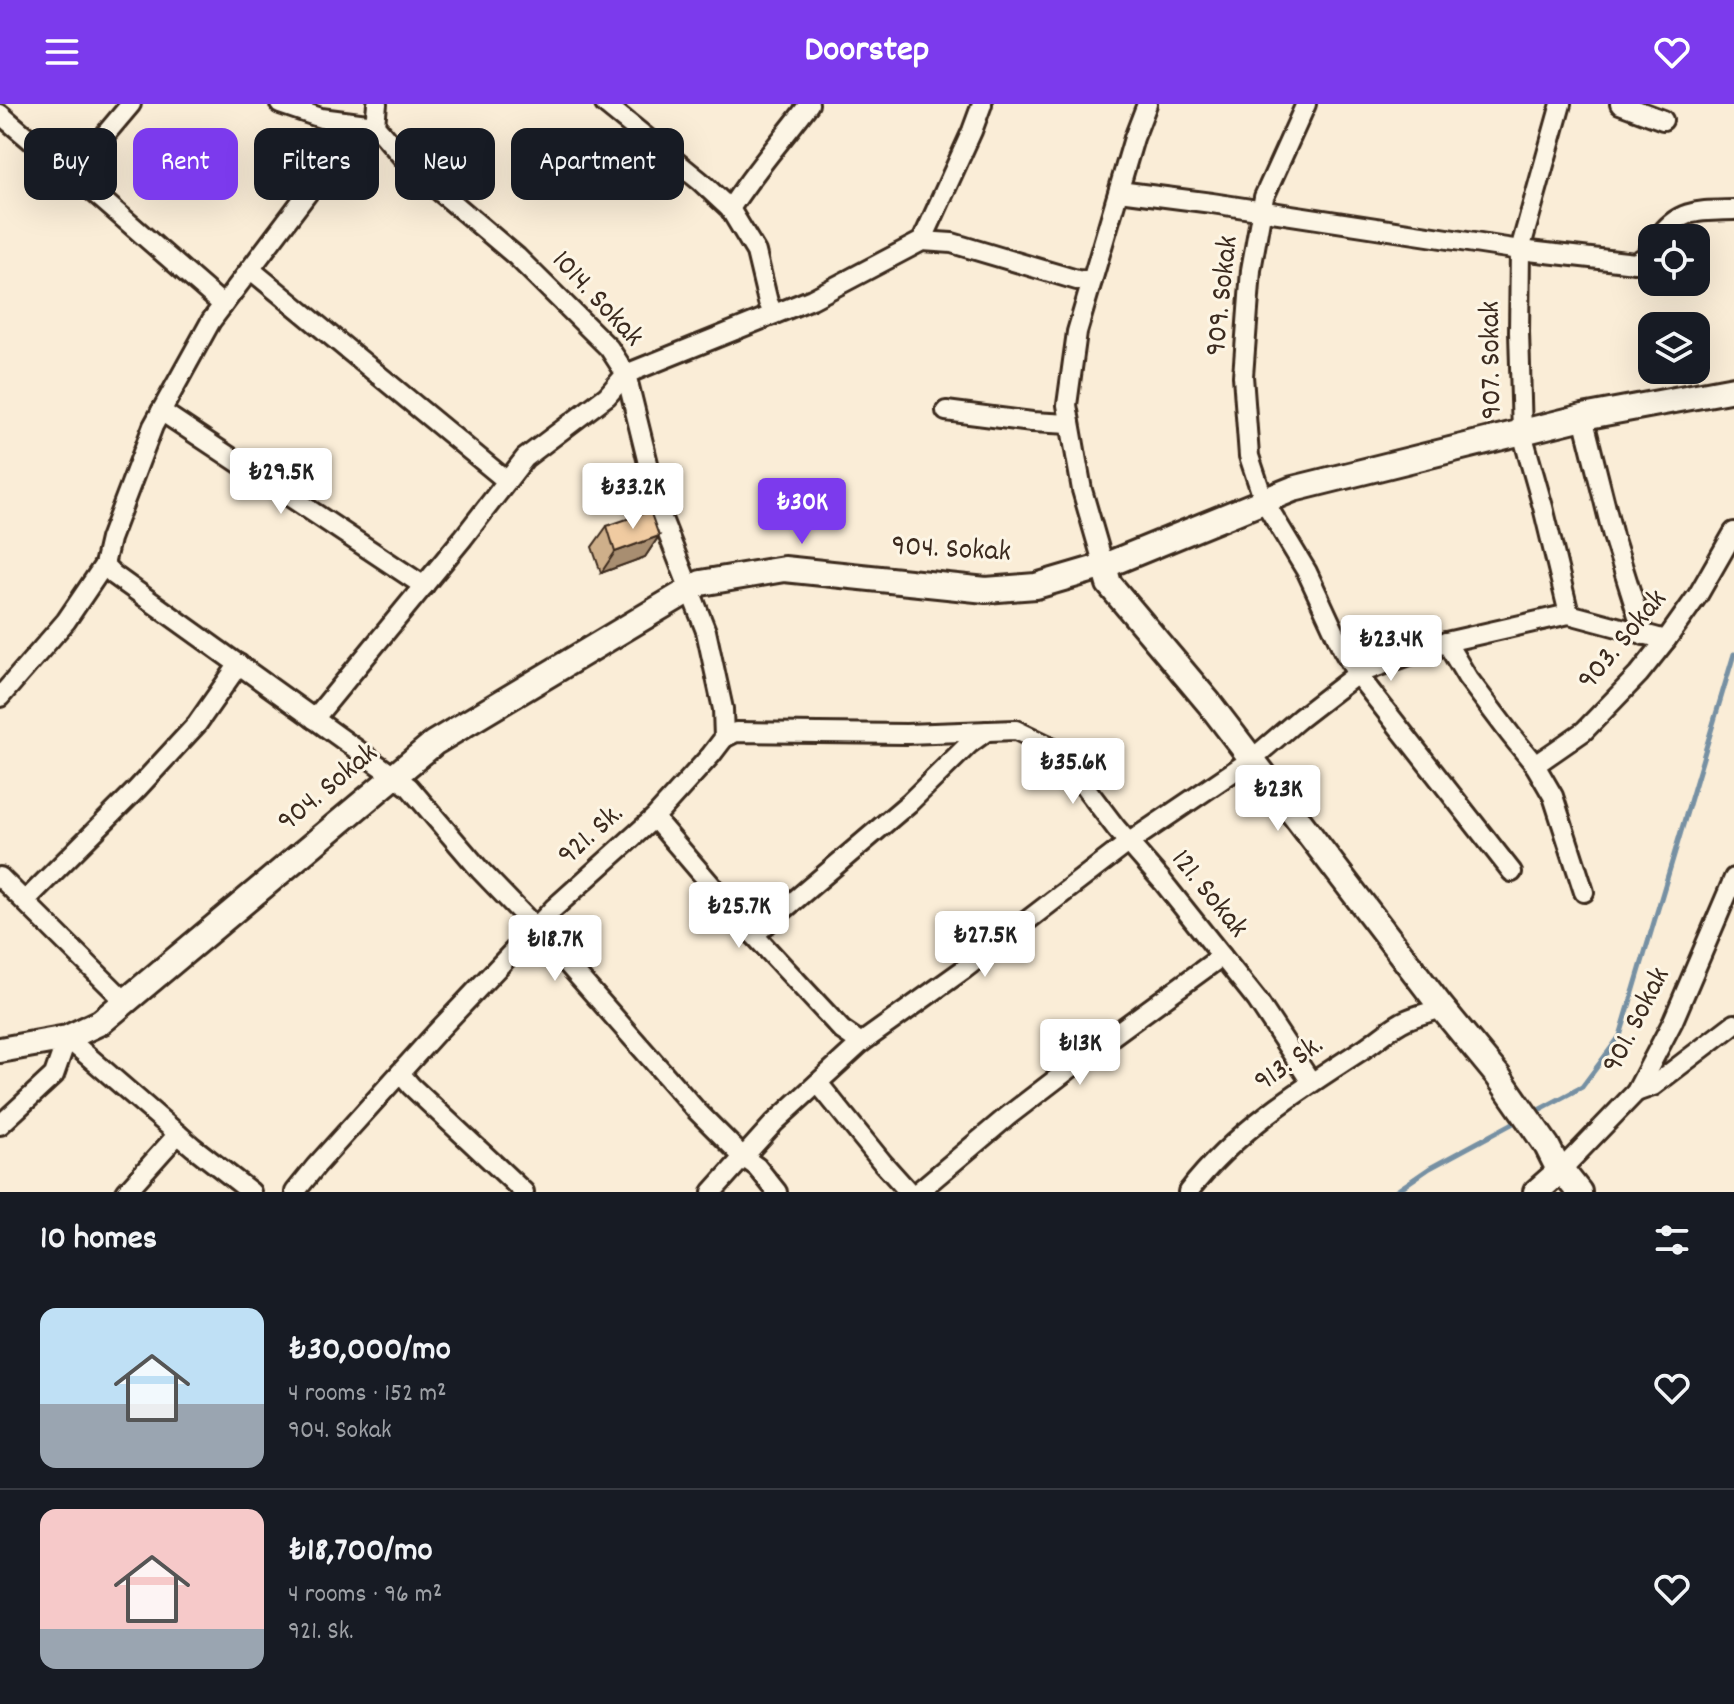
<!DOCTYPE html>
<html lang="en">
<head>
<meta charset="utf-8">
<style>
  body { margin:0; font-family:Dekko,sans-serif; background:#242831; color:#f1f3f6; height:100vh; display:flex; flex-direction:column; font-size:30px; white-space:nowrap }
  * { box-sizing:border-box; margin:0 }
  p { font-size:26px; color:#9ea1a6 }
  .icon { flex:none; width:44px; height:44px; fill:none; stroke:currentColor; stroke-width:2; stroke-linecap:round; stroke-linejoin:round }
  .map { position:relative; height:1088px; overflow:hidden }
  .side { display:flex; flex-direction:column; background:#171b24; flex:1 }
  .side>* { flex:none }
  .guide { position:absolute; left:24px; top:24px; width:800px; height:72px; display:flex; gap:16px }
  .buttons { position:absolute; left:1638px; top:120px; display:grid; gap:16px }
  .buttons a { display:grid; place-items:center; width:72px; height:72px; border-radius:16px; background:#171b24; box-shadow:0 8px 32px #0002; font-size:40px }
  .price { position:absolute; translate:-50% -68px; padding:0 18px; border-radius:8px; background:#fff; color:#222; font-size:26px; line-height:52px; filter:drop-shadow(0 2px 4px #0008) }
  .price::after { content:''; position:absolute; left:50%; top:48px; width:24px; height:18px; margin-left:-12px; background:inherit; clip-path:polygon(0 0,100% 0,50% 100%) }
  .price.active { background:#7c3aed; color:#fff }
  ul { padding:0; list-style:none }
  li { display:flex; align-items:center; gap:24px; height:200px; padding:0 40px }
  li+li { border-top:2px solid #363941 }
  li span { display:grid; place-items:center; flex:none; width:224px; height:160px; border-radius:16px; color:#555 }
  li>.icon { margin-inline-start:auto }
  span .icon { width:96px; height:96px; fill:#fffc; stroke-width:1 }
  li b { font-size:34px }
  h2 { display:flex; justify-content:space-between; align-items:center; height:96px; padding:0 40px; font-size:34px }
  .chip { padding:0 28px; border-radius:16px; background:#171b24; box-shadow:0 8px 32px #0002; font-size:28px; line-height:72px }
  .chip.active { background:#7c3aed; color:#fff }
  header { display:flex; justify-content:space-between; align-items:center; height:104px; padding:0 40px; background:#7c3aed; color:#fff; font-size:36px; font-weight:700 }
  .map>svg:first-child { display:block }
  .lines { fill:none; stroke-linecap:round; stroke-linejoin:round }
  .stream { stroke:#7690a3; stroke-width:5 }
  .street-casing { stroke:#3b2a1e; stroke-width:24 }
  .secondary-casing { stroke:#3b2a1e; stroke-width:30 }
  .street { stroke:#fcf5e5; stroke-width:18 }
  .secondary { stroke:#fcf5e5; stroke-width:24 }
  .wall { fill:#ceaf8a; stroke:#3b2a1e; stroke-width:2 }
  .shaded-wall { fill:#a88e71; stroke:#3b2a1e; stroke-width:2 }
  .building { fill:#f0cba1; stroke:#3b2a1e; stroke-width:2 }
  .labels { text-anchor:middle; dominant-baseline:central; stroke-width:6; stroke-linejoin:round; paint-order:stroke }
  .street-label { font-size:30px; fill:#3b2a1e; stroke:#fcf5e5 }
</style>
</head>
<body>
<header><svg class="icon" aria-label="menu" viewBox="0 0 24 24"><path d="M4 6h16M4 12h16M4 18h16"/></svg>Doorstep<svg class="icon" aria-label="heart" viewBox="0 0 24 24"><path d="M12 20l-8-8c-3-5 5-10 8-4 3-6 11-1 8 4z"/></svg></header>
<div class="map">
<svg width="1734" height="1088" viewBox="0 0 1734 1088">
  <rect width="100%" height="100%" fill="#faedd7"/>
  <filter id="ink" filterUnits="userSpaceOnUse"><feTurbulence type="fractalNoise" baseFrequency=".0125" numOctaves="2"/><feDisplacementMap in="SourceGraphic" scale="16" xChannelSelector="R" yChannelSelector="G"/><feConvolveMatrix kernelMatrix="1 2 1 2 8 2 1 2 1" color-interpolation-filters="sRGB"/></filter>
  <g filter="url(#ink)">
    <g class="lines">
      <!-- stream -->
      <g class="stream">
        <path d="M1531,1010l51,-27 38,-51 114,-382"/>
        <path d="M1395,1088l35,-24 89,-48"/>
      </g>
      <defs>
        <g id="street">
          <path d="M280,0l41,14 54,7"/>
          <path d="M605,0l95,77 30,28 26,43 12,50 6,12"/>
          <path d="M1306,0l-42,93 -13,73 -8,106 6,80 15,45 43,71 36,78 14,24 155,198"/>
          <path d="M1561,0l-41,146 -1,82 3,101 21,74 26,107"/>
          <path d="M1620,0l43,16"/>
          <path d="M0,10l47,40 27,21 149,130"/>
          <path d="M375,21l-28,16 -136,180 -58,105 -43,113 -6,26 10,10 295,212 71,83 55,57 161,183 47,47 14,10 20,25"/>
          <path d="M74,71l13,-19 44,-52"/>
          <path d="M1119,87l93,12 308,47 115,13 10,-6 7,-11"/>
          <path d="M730,105c23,-37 53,-70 79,-105"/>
          <path d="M1658,134c21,-30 43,-27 76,-28"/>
          <path d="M922,137l50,-110 10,-27"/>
          <path d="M250,165l257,212"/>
          <path d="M161,307l263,175"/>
          <path d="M946,307l86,11 38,2"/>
          <path d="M1583,313l30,119 31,99"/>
          <path d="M1104,462l-22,-76 -15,-85 10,-73 57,-194 13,-34"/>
          <path d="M1446,538l21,35 43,57 25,31 18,31 31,96"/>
          <path d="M0,593l66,-76 38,-56"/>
          <path d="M314,615l149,-181 62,-80 82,-62 19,-22 186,-75 110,-58 30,2 125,37 15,1"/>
          <path d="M724,634l12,-6 170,2 110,-4 29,14 18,14 53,70 47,54 94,118 54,82"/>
          <path d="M1535,661l49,-34 55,-57 27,-34 32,-45 36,-63"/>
          <path d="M654,714l100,117 88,95 19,13"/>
          <path d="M0,773l126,125"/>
          <path d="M25,797l112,-112 60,-65 42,-60"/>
          <path d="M754,831l155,-132 60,-59 18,-13"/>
          <path d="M400,969l11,13 113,106"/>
          <path d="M818,979l64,79 27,30"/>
          <path d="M1636,988l17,-6 81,-62"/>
          <path d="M0,1021l54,-50 13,-37 126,109 58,45"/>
          <path d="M1561,1066l75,-78 37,-71 61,-143"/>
          <path d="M126,1088l52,-58"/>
          <path d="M295,1088l21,-26 119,-132 119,-126 100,-90 57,-63 13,-17 -1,-29 -17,-78 -45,-115 -35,-142 -17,-26 -92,-91 -106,-90 -36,-42 2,-21"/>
          <path d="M712,1088l62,-69 87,-80 102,-73 165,-127 124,-84 48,-41 57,-44 89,-32 123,-28 97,26"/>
          <path d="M918,1088l90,-76 103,-79 111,-81"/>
          <path d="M1188,1088c47,-61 113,-103 177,-144 14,-9 27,-22 41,-28 11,-5 24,-8 36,-12"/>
        </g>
        <g id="secondary">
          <path d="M1104,462l5,18 100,119 233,305 56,68 49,70 8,16 24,30"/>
          <path d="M0,946l67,-12 34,-16 333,-279 267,-160 83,-14 202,21 50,-4 68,-20 189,-77 290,-72 151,-28"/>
          <path d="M1536,1088l25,-22"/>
        </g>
      </defs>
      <!-- street casing -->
      <use href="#street" class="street-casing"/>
      <!-- secondary casing -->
      <use href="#secondary" class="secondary-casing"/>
      <!-- street -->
      <use href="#street" class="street"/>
      <!-- secondary -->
      <use href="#secondary" class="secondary"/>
    </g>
    <!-- wall -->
    <path class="wall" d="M607,422l52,10 -14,21 -44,16 -9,-26z"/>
    <!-- shaded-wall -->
    <path class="shaded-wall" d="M659,432l-14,21 -44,16 14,-21z"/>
    <!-- building -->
    <path class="building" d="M650,407l9,25 -44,16 -8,-26z"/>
  </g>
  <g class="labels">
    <!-- street labels -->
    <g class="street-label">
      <text transform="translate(1224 192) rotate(-84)">909. Sokak</text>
      <text transform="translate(596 196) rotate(47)">1014. Sokak</text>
      <text transform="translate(1493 256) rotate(-91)">907. Sokak</text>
      <text transform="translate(951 447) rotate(3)">904. Sokak</text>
      <text transform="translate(1624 537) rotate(-50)">903. Sokak</text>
      <text transform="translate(329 685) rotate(-40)">904. Sokak</text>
      <text transform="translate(592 732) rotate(-42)">921. Sk.</text>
      <text transform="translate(1208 791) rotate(51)">121. Sokak</text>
      <text transform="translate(1638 917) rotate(-63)">901. Sokak</text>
      <text transform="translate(1290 961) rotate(-35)">913. Sk.</text>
    </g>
  </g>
</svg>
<div class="buttons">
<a><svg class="icon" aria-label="locate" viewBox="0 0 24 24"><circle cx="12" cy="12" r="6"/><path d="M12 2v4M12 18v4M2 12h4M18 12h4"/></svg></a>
<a><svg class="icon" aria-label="layers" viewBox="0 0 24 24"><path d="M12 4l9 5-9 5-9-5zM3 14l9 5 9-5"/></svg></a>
</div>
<b class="price" style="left:281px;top:412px">₺29.5K</b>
<b class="price" style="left:633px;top:427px">₺33.2K</b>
<b class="price active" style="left:802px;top:442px">₺30K</b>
<b class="price" style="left:1391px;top:579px">₺23.4K</b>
<b class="price" style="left:1073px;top:702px">₺35.6K</b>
<b class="price" style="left:1278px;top:729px">₺23K</b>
<b class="price" style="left:739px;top:846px">₺25.7K</b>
<b class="price" style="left:985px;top:875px">₺27.5K</b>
<b class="price" style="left:555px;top:879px">₺18.7K</b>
<b class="price" style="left:1080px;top:983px">₺13K</b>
<div class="guide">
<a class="chip">Buy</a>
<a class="chip active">Rent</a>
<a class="chip">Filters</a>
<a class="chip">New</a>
<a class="chip">Apartment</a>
</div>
</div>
<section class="side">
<h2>10 homes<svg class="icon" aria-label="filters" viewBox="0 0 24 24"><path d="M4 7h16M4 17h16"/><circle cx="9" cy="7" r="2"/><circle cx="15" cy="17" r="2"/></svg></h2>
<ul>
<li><span style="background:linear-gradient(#bfe0f5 60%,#9aa5b1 0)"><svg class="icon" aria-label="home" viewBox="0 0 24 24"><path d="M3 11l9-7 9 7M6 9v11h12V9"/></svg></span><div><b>₺30,000/mo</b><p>4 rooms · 152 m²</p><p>904. Sokak</p></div><svg class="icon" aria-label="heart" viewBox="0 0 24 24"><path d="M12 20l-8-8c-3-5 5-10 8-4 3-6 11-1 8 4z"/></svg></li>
<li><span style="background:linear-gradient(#f6c9c9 75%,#9aa5b1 0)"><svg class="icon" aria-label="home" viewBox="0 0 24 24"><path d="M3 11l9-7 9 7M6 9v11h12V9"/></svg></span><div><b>₺18,700/mo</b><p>4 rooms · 96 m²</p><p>921. Sk.</p></div><svg class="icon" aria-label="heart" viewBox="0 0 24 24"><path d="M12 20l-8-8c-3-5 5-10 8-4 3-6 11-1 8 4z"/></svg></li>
</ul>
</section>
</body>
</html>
